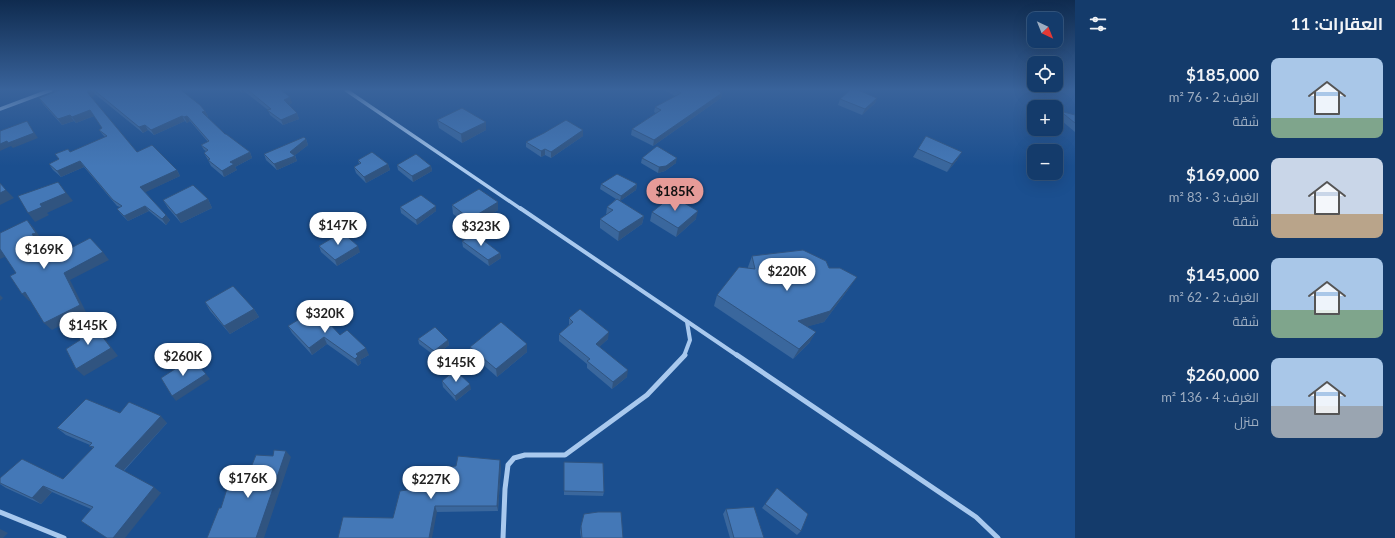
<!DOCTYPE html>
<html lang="ar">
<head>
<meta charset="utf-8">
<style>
  body { margin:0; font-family:Lato,Cairo,sans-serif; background:#1d4271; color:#f1f3f6; direction:rtl; height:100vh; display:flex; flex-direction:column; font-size:15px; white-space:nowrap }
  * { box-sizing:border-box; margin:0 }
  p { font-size:13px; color:#9dadc1 }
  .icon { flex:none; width:22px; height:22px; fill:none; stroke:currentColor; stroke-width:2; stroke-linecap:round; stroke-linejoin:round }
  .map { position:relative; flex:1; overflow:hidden; direction:ltr }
  .details { display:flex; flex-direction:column; background:#143b6b; width:320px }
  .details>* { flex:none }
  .needle { width:26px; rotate:137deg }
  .fabs { position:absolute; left:1027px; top:12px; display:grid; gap:8px }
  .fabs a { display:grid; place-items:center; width:36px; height:36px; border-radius:8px; background:#143b6b; box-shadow:0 4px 16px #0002,0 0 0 1px #33557e; font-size:20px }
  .price { position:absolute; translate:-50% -34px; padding:0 9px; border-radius:14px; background:#fff; color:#222; font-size:13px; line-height:26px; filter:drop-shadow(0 1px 2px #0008) }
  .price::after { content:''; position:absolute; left:50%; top:24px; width:12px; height:9px; margin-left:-6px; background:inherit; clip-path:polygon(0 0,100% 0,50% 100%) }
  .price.selected { background:#e69b98; color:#111 }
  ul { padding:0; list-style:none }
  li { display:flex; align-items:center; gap:12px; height:100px; padding:0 12px }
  li span { display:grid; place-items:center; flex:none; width:112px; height:80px; border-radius:8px; color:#555 }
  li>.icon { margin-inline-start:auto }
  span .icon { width:48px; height:48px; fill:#fffc; stroke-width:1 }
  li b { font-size:17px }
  h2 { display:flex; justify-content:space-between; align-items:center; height:48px; padding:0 12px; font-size:17px }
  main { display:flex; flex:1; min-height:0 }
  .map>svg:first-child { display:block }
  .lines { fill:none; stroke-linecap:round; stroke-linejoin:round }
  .street-far2 { stroke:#a9c9ee; stroke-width:3.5 }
  .street-far1 { stroke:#a9c9ee; stroke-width:4 }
  .street { stroke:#a9c9ee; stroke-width:5 }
  .wall { fill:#3a679d }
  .shaded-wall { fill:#305480 }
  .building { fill:#4478b7; stroke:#305480 }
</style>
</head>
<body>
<main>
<section class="details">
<h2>العقارات: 11<svg class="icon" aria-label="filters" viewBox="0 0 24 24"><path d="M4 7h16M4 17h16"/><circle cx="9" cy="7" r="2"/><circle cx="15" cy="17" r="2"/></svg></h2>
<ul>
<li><span style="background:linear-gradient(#a9c7e8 75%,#7fa58c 0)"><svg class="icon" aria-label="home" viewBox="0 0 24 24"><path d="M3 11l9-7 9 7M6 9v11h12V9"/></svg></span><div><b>$185,000</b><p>الغرف: 2 · 76 m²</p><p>شقة</p></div></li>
<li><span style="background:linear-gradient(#c9d6e8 70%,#b9a48a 0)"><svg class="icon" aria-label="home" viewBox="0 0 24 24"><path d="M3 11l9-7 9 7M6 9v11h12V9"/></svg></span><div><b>$169,000</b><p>الغرف: 3 · 83 m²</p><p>شقة</p></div></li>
<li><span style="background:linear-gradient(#a9c7e8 65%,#7fa58c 0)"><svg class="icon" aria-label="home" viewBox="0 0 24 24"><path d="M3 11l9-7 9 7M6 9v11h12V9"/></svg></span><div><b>$145,000</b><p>الغرف: 2 · 62 m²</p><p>شقة</p></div></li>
<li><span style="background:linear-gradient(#a9c7e8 60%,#9aa5b1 0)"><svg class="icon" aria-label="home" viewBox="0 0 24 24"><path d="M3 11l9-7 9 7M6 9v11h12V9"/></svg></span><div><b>$260,000</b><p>الغرف: 4 · 136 m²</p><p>منزل</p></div></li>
</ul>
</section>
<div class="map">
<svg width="1075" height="538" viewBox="0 0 1075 538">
  <rect width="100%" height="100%" fill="#1b4f8f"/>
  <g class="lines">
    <!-- street-far2 -->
    <g class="street-far2">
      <path d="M346,90l175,119"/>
      <path d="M0,109l51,-19"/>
    </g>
    <!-- street-far1 -->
    <g class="street-far1">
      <path d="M520,208l218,148"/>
      <path d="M684,356l6,-16 -3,-18"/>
    </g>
    <!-- street -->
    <g class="street">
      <path d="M737,355l239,162 22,21"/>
      <path d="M0,512l64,26"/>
      <path d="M503,538l2,-49 3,-24 6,-7 11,-3h40l82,-60 38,-40"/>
    </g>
  </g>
  <!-- wall -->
  <g class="wall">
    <path d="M60,90h121l24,21 3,5 -1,1 18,17 25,18 2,6 -17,9 2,3 -13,7 -13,-11 -3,-6 -4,-7 2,-2 -2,-1 -3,-5 7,-3 -18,-21 -3,2 -2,-2 -31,14 -6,-5 -5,3 -48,-39 -4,3 46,55 40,18 3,6 -35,16 25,28 -4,5 -17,-14 -21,10 -7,-7 -4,-5 3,-2 -3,-1 -33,-39 -23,10 -8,-7 -4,-6 10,-5 -4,-5 13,-5 2,3 35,-15 -2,-2 -4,-5 3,-2 -8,-12 -18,7 -2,-2 -12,4 -19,-21 -4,-6z"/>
    <path d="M238,90h43l11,13 -4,2 9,8 2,6 -16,6 -13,-10 -2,-5 -23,-18 -3,1z"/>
    <path d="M664,90h53l5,3 -1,5 -68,48 -22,-11 1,-6 24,-16 -2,-1 1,-5 20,-11z"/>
    <path d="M877,98l-2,5 -13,12 -24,-10 2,-6z"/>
    <path d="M1060,111l15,4v17l-19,-16z"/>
    <path d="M437,120l49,2v8l-24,13 -23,-15z"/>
    <path d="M583,136l-32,22 -6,-3 -4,2 -15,-10v-5z"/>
    <path d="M306,139l2,6 -13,10 2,6 -20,9 -11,-10 -2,-6z"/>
    <path d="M918,149l39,11 -10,12 -34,-15z"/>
    <path d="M642,158l34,5 -11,8 -7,2 -17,-10z"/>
    <path d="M358,160l30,4 2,6 -24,13 -10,-10 -2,-6 5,-3z"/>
    <path d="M397,165l34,1 1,5 -19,11 -15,-12z"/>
    <path d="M601,184h36l-1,6 -16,11 24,15 -2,8 -24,17 -18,-13v-9l6,-4 1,-8 9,-8 -16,-10z"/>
    <path d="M208,199l4,9 -31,15 -13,-15 -5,-8z"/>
    <path d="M452,205l46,5 -27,17 -18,-13z"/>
    <path d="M436,206v5l-19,14 -16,-12 -1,-6z"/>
    <path d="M652,212l44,7 -20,18 -26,-16z"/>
    <path d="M462,241l38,12 1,5 -12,8 -26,-19z"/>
    <path d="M319,246l41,6 -23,14 -16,-14z"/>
    <path d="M752,256l77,12 21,19 -26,35 -16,4 2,16 -17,17 -79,-53 3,-11 31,-27v-1z"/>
    <path d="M205,302l49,7 5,8 -29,17 -20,-23z"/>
    <path d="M569,318l39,21 -9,8 28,30 -15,12 -25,-21v-4l-28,-23v-7l10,-9z"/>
    <path d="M288,326l52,9 29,20 -9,5 1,3 -3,3 -31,-22 -15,11 -20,-22z"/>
    <path d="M418,339l30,1 1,5 -14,11 -16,-12z"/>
    <path d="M470,347l57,5 -30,25 -26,-23z"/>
    <path d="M442,381l29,8 -15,12 -13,-14z"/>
    <path d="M120,413l47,10 -43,48 37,22 -70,16 -39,-17 -11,12 -35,-16 -6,-4v-6l63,1 30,-31 -4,-2 1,-1 -24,-10 -9,-7z"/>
    <path d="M564,462l40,30 -1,4 -39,-1z"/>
    <path d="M501,466l-3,45 -61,1 -44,6 20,-29z"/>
    <path d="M777,488l24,43 -4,4 -35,-27z"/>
    <path d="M726,509l38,29h-34l-7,-24z"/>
    <path d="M581,526l42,12h-42l-1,-6z"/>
  </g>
  <!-- shaded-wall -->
  <g class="shaded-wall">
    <path d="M89,90h4l2,4 -4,4 -4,-6z"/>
    <path d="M241,90h3l1,2 -3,1z"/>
    <path d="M722,93l-1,5 -68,48 1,-6z"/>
    <path d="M290,97l2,6 -6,3 -2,-6z"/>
    <path d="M877,98l-2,5 -13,12 3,-6z"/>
    <path d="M90,110l4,6 -18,7 -4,-6z"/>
    <path d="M205,111l3,5 -4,2 -2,-6z"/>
    <path d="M297,113l2,6 -16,6 -2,-5z"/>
    <path d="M70,115l4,6 -12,4 -4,-6z"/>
    <path d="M182,116l3,5 -31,14 -3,-5z"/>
    <path d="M187,116l3,5 -3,2 -3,-6z"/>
    <path d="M27,121l11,17 -25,10 -2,-2 -11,5v-7l7,-3z"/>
    <path d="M486,122v8l-24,13 -1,-9z"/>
    <path d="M145,125l3,5 -5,3 -4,-6z"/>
    <path d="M583,130v6l-32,22v-6z"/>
    <path d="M306,139l2,6 -14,11h1l2,5 -20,9 -3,-6z"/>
    <path d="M545,149v6l-4,2v-6z"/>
    <path d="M250,152l2,6 -17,9 2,3 -13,7 -2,-6 8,-9z"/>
    <path d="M962,152l-5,8 -10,12 5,-8z"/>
    <path d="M677,158l-1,5 -11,8 -7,2 1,-6z"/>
    <path d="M80,161l4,6 -23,10 -4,-6z"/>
    <path d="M388,164l2,6 -24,13 -2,-6z"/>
    <path d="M431,166l1,5 -19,11 -1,-6z"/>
    <path d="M177,170l3,6 -36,17 -4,-6z"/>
    <path d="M58,182l15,19 -26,12 2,2 -14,7 -7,-9 12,-9z"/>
    <path d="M637,184l-1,6 -16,11 1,-5z"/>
    <path d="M6,190l8,8 -14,7v-12z"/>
    <path d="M208,199l4,9 -31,15 -5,-8z"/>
    <path d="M498,202v8l-27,17 -1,-8z"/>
    <path d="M145,206l4,5 -21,10 -4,-5z"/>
    <path d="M436,206v5l-19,14 -1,-5z"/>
    <path d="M698,211l-2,8 -20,18 2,-9z"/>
    <path d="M166,215l4,5 -4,5 -4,-6z"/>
    <path d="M644,216l-2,8 -24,17 1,-9z"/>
    <path d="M27,220l7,8 8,12 -3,2 17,24 -6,-7 -18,-25z"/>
    <path d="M358,246l2,6 -23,14 -2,-6z"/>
    <path d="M0,249l7,7 -7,3z"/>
    <path d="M103,252l6,8 -39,20 16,32 -34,18 -8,-7 20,-50z"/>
    <path d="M500,253l1,5 -12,8 -1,-6z"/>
    <path d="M857,277l-7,10 -26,35 -32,9 6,-10z"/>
    <path d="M25,292l8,8 -4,1 -7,-7z"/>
    <path d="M0,295l3,3 -3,3z"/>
    <path d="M254,309l5,8 -29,17 -6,-8z"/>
    <path d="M89,319l7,8 22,29 -34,20 -8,-7z"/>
    <path d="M609,332l-1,7 -13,12 1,-7z"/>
    <path d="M816,332l-6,10 -17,17 6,-10z"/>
    <path d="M324,337l3,7 -15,11 -3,-7z"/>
    <path d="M448,340l1,5 -14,11 -1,-5z"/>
    <path d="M527,344v8l-30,25 -1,-8z"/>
    <path d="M366,348l3,7 -9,5 1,3 -3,3 -3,-7 1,-5z"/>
    <path d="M628,370l-1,7 -15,12 1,-7z"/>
    <path d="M206,374l4,5 -34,22 -4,-5z"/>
    <path d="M470,384l1,5 -15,12 -1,-5z"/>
    <path d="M161,416l6,7 -45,49 -7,-6z"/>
    <path d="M286,451l5,6 -27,81h-8z"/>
    <path d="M500,460l1,6 -3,45 -1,-5z"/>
    <path d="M43,486l9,6 -11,12 -9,-6z"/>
    <path d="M154,487l7,6 -36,45h-12z"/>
    <path d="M435,506l2,6 -5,26h-3z"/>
    <path d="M0,529l8,4 -5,5h-3z"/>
  </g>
  <!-- building -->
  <g class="building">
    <path d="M60,90h29l-2,2 50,60 15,-7 25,25 -37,17 26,28 -4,4 -17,-13 -21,10 -7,-7 5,-3 -9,-6 -33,-39 -23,10 -8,-7 10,-5 -4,-5 13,-5 2,3 37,-16 -8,-6 3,-2 -12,-18 -18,7 -2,-2 -12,4 -19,-21z"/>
    <path d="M94,90h87l19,15 5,6 -3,1 23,22h1l24,18 -20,10 4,2 -12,7 -14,-11 2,-1 -6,-6 4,-3 -7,-5 8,-4 -22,-25 -3,1 -2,-1 -31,14 -6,-5 -6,2z"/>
    <path d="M248,90h33l9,7 -6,3 13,13 -16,7 -14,-10 4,-1z"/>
    <path d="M676,90h41l5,3 -68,47 -22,-11 29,-19 -6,-3 26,-14z"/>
    <path d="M850,90h8l19,8 -12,11 -25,-10z"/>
    <path d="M462,108l24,14 -25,12 -24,-14z"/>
    <path d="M1060,111l15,4v8z"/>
    <path d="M566,120l17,10 -32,22 -6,-3 -4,2 -15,-9 18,-9z"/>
    <path d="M27,121l7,12 -26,10 -1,-2 -7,3v-13z"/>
    <path d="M926,136l36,16 -10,12 -34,-15z"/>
    <path d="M304,137l2,2 -16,13 5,4 -21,8 -10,-10z"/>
    <path d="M657,146l20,12 -11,8 -7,1 -17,-9z"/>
    <path d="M372,152l16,12 -24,13 -10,-10 7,-4 -3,-3z"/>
    <path d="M416,154l15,12 -19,10 -15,-11z"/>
    <path d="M617,174l20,10 -16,12 -20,-12z"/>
    <path d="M58,182l8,11 -26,11 2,3 -14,6 -10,-17z"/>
    <path d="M0,183l6,7 -6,3z"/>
    <path d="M193,185l15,14 -32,16 -13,-15z"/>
    <path d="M479,189l19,13 -28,17 -18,-14z"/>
    <path d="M421,195l15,11 -20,14 -16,-13z"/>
    <path d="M672,196l26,15 -20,17 -26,-16z"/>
    <path d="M617,199l27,17 -25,16 -19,-13 13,-9 -6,-3z"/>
    <path d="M27,220l9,13 -4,1 18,25 40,-21 13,14 -39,21 16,32 -36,18 -19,-31 -3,2 -12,-18 6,-3 -16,-24v-16z"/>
    <path d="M342,232l16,14 -23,14 -16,-14z"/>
    <path d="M475,234l25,19 -12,7 -26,-19z"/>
    <path d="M803,250l23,11 3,7h11l17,9 -27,34 -32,10 18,11 -17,17 -82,-54 22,-28 16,2 -3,-13z"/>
    <path d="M233,286l21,23 -30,17 -19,-24z"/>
    <path d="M316,309l24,26 7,-5 19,18 -10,6 2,2 -3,3 -31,-22 -15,11 -21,-22z"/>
    <path d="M580,309l29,23 -13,12 32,26 -15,12 -26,-21 3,-2 -31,-25 14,-12 -4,-4z"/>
    <path d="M89,319l22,29 -35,21 -10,-20 14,-9 -1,-4 6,-3 -4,-9z"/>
    <path d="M501,322l26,22 -31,25 -26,-22z"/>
    <path d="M435,327l13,13 -14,11 -16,-12z"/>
    <path d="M192,358l14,16 -34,22 -11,-18z"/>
    <path d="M455,370l15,14 -15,12 -13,-15z"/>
    <path d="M86,399l34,14 9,-11 32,14 -46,50 39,21 -41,51h-6l-26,-17 12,-14 -50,-21 -11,12 -32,-15v-5l22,-19 41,20 31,-32 -5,-1 3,-3 -35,-15z"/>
    <path d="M274,450l12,1 -30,87h-49l12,-30h2l9,-29 10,-1 5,-12 7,-1 4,-10 17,1z"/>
    <path d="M458,456l42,4 -3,46h-62l-6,32h-91l5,-21 50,1 7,-27 13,-2 1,-17 42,-6z"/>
    <path d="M564,462l39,1 1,29 -40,-1z"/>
    <path d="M777,488l31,26 -7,17 -36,-27z"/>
    <path d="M754,507l10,31h-30l-8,-29z"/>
    <path d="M598,512h23l2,26h-41l-1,-12 3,-12z"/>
  </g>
  <!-- sky -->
  <linearGradient id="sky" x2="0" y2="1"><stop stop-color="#0f2b4f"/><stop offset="0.54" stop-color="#39639b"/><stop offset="1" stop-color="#39639b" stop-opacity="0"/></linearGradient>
  <rect width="1075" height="166" fill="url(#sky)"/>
</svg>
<div class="fabs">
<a><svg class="needle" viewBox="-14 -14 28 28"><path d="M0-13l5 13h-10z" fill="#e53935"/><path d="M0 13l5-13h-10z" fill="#9dadc1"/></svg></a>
<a><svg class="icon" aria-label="locate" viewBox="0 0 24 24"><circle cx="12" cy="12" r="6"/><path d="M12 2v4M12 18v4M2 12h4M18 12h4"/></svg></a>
<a>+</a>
<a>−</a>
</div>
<b class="price selected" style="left:675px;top:212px">$185K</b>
<b class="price" style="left:338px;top:246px">$147K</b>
<b class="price" style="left:481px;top:247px">$323K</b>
<b class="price" style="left:44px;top:270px">$169K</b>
<b class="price" style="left:787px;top:292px">$220K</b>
<b class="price" style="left:325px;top:334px">$320K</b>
<b class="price" style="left:88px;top:346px">$145K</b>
<b class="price" style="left:183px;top:377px">$260K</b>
<b class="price" style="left:456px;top:383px">$145K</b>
<b class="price" style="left:248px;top:499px">$176K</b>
<b class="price" style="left:431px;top:500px">$227K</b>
</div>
</main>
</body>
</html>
